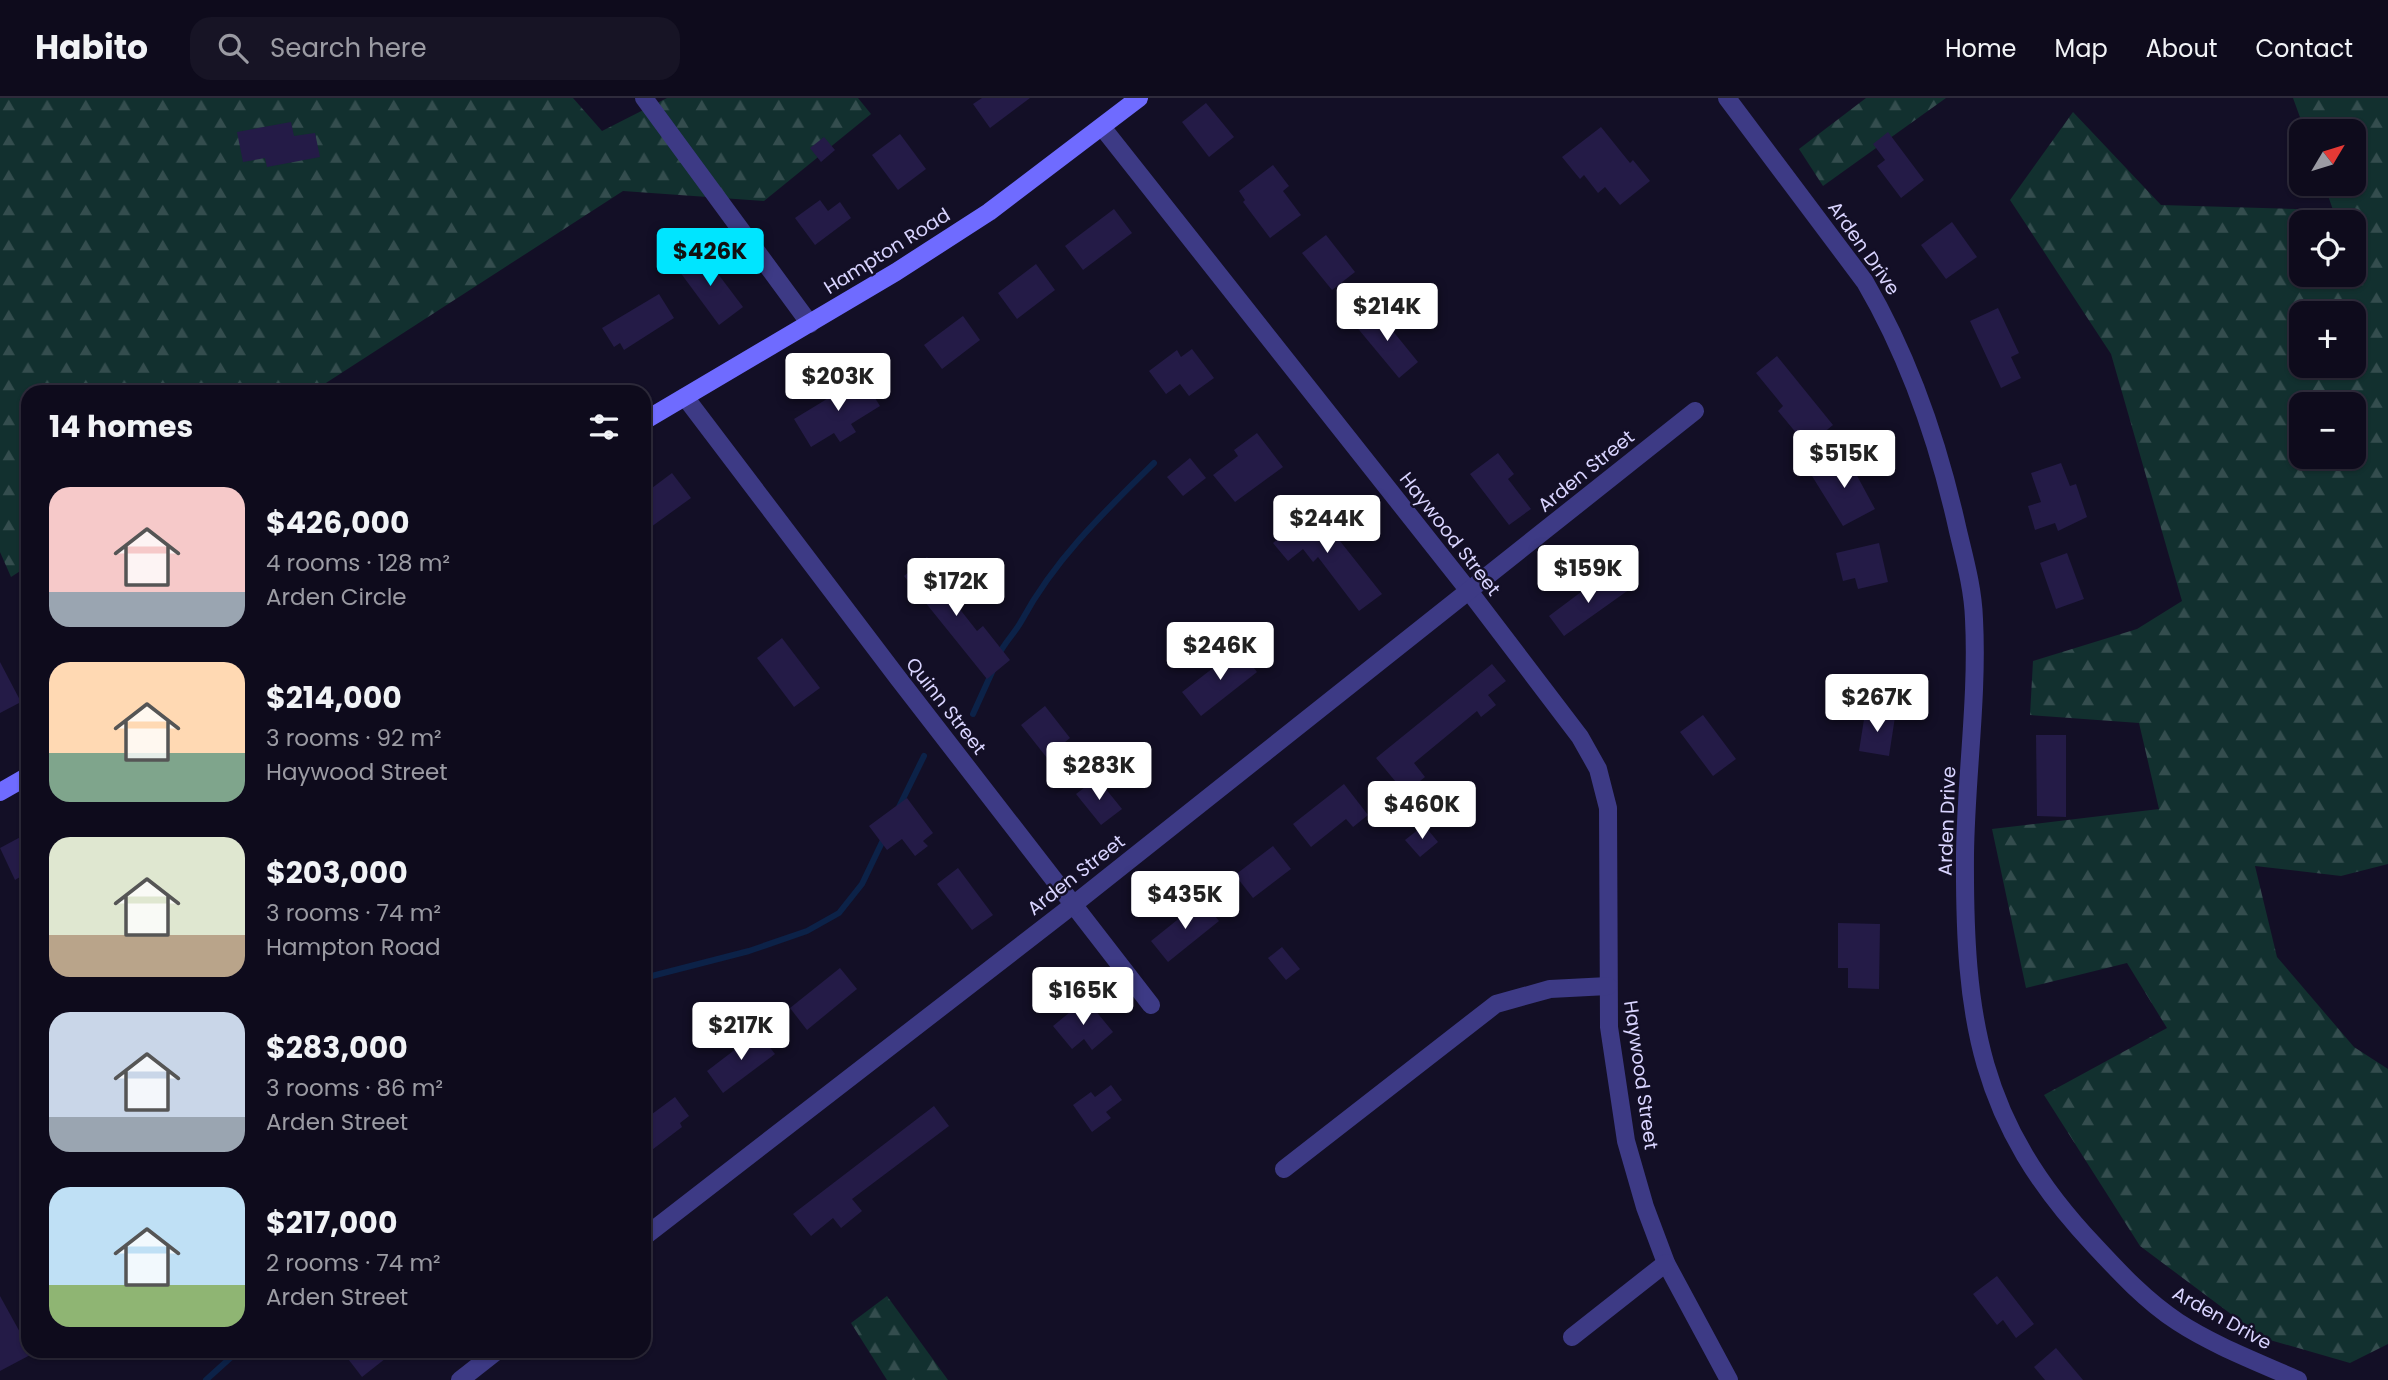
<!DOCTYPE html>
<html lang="en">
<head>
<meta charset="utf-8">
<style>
  body { margin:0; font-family:Poppins,sans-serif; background:#171425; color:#f1f3f6; height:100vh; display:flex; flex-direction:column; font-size:26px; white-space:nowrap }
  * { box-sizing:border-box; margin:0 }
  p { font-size:23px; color:#9b9ba3 }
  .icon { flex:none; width:38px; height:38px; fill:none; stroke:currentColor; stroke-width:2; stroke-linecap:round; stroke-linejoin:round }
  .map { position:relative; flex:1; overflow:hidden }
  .panel { position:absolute; left:21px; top:287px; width:630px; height:973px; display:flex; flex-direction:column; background:#0e0b1c; border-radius:21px; box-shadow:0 2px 5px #0004,0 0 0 2px #2e2b3b }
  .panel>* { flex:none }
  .needle { width:46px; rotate:52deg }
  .tools { position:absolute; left:2289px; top:21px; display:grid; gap:14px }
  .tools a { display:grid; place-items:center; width:77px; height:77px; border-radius:14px; background:#0e0b1c; box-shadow:0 2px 5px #0004,0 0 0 2px #2e2b3b; font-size:35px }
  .price { position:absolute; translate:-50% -60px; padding:0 16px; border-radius:7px; background:#fff; color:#222; font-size:23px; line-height:46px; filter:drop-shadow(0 2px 4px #0008) }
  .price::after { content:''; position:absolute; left:50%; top:42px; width:21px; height:16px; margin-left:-10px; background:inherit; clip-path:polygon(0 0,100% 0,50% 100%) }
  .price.selected { background:#00e5ff; color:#111 }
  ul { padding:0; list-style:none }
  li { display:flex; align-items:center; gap:21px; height:175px; padding:0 28px }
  li span { display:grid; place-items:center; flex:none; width:196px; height:140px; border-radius:21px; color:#555 }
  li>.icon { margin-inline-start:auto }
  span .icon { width:84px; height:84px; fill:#fffc; stroke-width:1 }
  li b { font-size:30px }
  h2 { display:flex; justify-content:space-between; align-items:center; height:84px; padding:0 28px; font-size:30px }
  header { display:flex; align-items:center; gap:42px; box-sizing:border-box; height:98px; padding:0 35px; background:#0e0b1c; border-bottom:2px solid #2e2b3b }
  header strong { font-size:33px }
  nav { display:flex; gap:38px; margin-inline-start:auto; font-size:24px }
  .search { width:490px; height:63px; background:#171425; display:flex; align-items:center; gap:18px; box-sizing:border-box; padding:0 24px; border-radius:21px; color:#9b9ba3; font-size:26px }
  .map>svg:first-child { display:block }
  .forest { fill:url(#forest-firs); fill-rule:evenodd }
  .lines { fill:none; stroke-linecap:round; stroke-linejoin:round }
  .stream { stroke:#0c2248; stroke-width:6 }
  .building { fill:#241b47 }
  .street { stroke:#3d3a85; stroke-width:18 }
  .secondary { stroke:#6f6bff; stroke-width:18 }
  .labels { text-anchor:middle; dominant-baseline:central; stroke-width:5; stroke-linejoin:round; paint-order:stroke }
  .street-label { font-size:19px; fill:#d9d4ff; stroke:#130f26 }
</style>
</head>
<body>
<header>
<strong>Habito</strong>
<div class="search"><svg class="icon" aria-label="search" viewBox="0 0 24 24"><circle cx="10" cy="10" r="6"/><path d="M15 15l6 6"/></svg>Search here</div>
<nav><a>Home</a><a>Map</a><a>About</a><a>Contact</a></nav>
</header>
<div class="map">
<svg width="2388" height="1282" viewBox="0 0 2388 1282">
  <defs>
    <pattern id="forest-firs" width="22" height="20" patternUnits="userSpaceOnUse" patternTransform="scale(1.75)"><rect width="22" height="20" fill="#12302f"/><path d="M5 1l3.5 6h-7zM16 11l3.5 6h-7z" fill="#344d4e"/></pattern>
  </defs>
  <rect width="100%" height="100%" fill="#130f26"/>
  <!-- forest -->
  <g class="forest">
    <path d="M0,0h573l29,33 65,-33h191l13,16 -107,87 -141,-10 -311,201h-284v174l-17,11 -11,-25z"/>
    <path d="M1866,0h80l-123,88 -24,-37z"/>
    <path d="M2293,0h95v766l-47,12 -86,-10 22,91 77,90 34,22v275l-38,19 -87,-25 -123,-92 -96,-151 123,-67 -40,-65 -101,25 -34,-159 167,-20 -20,-86 -109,-8 3,-54 104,-32 45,-28 -71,-247 -101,-154 63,-88 88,93 172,5 -9,-26h30v-53h-49zM2301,124h53v53h-53zM2354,215v53h-53v-53zM2301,306h53v53h-53z"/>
    <path d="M887,1198l61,84h-61l-36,-57z"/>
  </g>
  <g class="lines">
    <!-- stream -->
    <g class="stream">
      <path d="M998,558c6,-13 17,-23 24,-36 33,-61 82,-108 132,-157"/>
      <path d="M973,616l20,-44"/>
      <path d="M899,709l25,-51"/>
      <path d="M644,880l105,-27 58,-20 32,-18 23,-29 23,-48"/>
      <path d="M206,1282l32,-29"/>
    </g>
  </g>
  <!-- building -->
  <g class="building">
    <path d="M982,0h48l-40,30 -17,-24z"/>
    <path d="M1206,5l28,34 -25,20 -27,-35z"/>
    <path d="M291,24l3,14 21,-3 5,24 -53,10 -2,-9 -22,4 -6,-30z"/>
    <path d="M1601,29l29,36 3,-3 17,21 -30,24 -15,-18 -7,6 -14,-18 -4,4 -18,-22z"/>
    <path d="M1888,34l36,48 -23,18 -24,-32 8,-6 -12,-16z"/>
    <path d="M900,36l26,35 -28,21 -26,-35z"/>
    <path d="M824,39l11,13 -14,12 -11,-14z"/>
    <path d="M1273,67l16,21 -6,5 18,24 -31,23 -27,-36 2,-2 -6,-9z"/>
    <path d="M820,102l8,11 12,-9 11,16 -36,27 -20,-27z"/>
    <path d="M1114,111l18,24 -49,37 -18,-24z"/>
    <path d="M1952,124l25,35 -31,22 -25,-34z"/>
    <path d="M1326,137l29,37 -23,18 -30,-37z"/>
    <path d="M700,152l43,57 -24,18 -42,-57z"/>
    <path d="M1036,166l19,26 -38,29 -19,-26z"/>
    <path d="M659,196l15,24 -50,32 -4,-7 -6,4 -12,-19z"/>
    <path d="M1998,210l21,45 -8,4 10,21 -20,10 -31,-67z"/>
    <path d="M1375,211l43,53 -19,16 -44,-53z"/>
    <path d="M963,218l17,24 -38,29 -18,-24z"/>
    <path d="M1192,251l22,29 -25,18 -9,-12 -14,10 -17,-23 28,-21 4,7z"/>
    <path d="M1777,258l56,69 -26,21 -29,-35 5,-5 -27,-33z"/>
    <path d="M860,276l20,32 -29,18 5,8 -16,10 -6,-9 -23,14 -17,-28 46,-28 -2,-3z"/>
    <path d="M1257,335l26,34 -48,35 -22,-27 25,-19 -4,-6z"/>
    <path d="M1498,355l16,21 -6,5 23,30 -22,16 -39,-51z"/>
    <path d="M1852,356l8,15 -5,3 20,37 -32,17 -31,-50z"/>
    <path d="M1190,360l16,20 -23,18 -16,-19z"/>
    <path d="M2061,365l9,23 6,-2 11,33 -29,14 -3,-8 -20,7 -7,-24 13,-4 -10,-29z"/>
    <path d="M672,375l19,25 -47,34v-38z"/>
    <path d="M1309,404l73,92 -23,17 -41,-54 -5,5 -10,-13 -15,12 -15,-18 19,-16 -6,-6z"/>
    <path d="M1879,445l9,39 -30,7 -3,-11 -12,3 -7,-28z"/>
    <path d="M2067,455l17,46 -28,10 -16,-46z"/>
    <path d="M927,459l34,41 -6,5 22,28 6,-5 27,34 -23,19 -83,-103z"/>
    <path d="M1617,475l13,16 -66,47 -15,-20 32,-24 4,6z"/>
    <path d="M782,540l38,50 -26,19 -37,-49z"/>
    <path d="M1239,550l18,24 -56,44 -19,-24z"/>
    <path d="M0,564l21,40 -21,11z"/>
    <path d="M1492,566l14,17 -18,14 8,10 -15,12 -4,-6 -63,52 11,14 -20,16 -29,-35z"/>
    <path d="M1045,608l25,32 -11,9 5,6 -13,10 -30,-38z"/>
    <path d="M1865,615l30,4 -6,39 -30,-5z"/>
    <path d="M1703,617l33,44 -23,17 -33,-44z"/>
    <path d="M2036,637h30v82l-29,-1z"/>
    <path d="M1097,680l25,31 -21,16 -25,-31z"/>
    <path d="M1344,686l24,31 -15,12 -7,-8 -35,28 -18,-23z"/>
    <path d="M907,700l26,35 -10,8 5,5 -13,10 -13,-17 -15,11 -18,-24z"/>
    <path d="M1424,727l14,17 -18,15 -15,-17z"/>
    <path d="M28,735v39l-13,8 -15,-32z"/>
    <path d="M1273,748l18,23 -38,29 -18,-23z"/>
    <path d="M958,770l35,47 -21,15 -35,-46z"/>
    <path d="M1202,802l17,21 -51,41 -17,-21z"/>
    <path d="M1838,825l42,1 -1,65 -31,-1v-20h-10z"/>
    <path d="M1282,849l18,22 -14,11 -18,-22z"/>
    <path d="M840,870l17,21 -50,41 -17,-22z"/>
    <path d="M1086,901l27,33 -21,18 -8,-11 -12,10 -19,-23z"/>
    <path d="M758,934l17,22 -52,39 -16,-22z"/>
    <path d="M1111,987l11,15 -16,12 5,6 -19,14 -19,-27 18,-13 4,5z"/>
    <path d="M675,999l14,19 -9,7 2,4 -38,29v-36z"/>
    <path d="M934,1008l15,20 -97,73 10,12 -21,17 -8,-10 -22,18 -18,-22z"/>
    <path d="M1997,1178l37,48 -18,14 -13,-18 -6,5 -24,-31z"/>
    <path d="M0,1198l32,58 -32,17z"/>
    <path d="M2056,1250l27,32h-38l-11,-13z"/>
    <path d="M342,1253h53l-33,26z"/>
  </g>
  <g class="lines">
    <!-- street -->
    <g class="street">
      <path d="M644,0l166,226"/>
      <path d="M1727,0l138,184c45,77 74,163 93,249 7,29 15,58 16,88 4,78 -8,157 -9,235 -1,164 13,268 129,391 26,28 52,56 84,77 37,24 80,40 120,58"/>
      <path d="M1102,29l367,464 111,146 18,32 10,39 1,219 17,114 19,66 21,56 63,117"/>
      <path d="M685,299l213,281 253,327"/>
      <path d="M1284,1071l212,-165 54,-15 58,-3"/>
      <path d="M644,1139l429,-332 622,-494"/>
      <path d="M1572,1239l94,-74"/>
      <path d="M460,1282l37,-29"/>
    </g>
    <!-- secondary -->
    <g class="secondary">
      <path d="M644,323l252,-149 93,-60 150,-114"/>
      <path d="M0,694l28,-16"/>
    </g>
  </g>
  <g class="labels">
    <!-- street labels -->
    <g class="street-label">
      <text transform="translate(1864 150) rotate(55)">Arden Drive</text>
      <text transform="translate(887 153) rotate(-32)">Hampton Road</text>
      <text transform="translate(1586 373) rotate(-39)">Arden Street</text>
      <text transform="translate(1450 436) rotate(52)">Haywood Street</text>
      <text transform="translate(946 608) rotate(52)">Quinn Street</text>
      <text transform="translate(1947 723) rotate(-88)">Arden Drive</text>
      <text transform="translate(1076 777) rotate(-38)">Arden Street</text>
      <text transform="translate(1641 977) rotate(82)">Haywood Street</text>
      <text transform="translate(2222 1220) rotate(29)">Arden Drive</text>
    </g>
  </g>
</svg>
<div class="tools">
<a><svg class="needle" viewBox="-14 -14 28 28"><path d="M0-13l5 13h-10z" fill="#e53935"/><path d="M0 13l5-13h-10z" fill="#9b9ba3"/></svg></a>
<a><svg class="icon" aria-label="locate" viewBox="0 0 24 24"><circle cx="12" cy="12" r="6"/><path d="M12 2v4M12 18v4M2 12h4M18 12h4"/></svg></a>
<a>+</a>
<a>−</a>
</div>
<b class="price selected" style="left:710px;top:190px">$426K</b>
<b class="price" style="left:1387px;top:245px">$214K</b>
<b class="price" style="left:838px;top:315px">$203K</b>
<b class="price" style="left:1844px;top:392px">$515K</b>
<b class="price" style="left:1327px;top:457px">$244K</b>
<b class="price" style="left:1588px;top:507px">$159K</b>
<b class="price" style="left:956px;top:520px">$172K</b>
<b class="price" style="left:1220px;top:584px">$246K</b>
<b class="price" style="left:1877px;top:636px">$267K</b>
<b class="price" style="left:1099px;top:704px">$283K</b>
<b class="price" style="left:1422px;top:743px">$460K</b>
<b class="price" style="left:1185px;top:833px">$435K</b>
<b class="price" style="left:1083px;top:929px">$165K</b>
<b class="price" style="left:741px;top:964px">$217K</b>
<section class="panel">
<h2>14 homes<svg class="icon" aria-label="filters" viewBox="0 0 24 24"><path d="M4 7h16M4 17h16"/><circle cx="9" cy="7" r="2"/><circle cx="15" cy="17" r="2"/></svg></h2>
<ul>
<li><span style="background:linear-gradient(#f6c9c9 75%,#9aa5b1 0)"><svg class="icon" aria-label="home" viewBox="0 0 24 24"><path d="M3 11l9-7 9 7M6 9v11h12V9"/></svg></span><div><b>$426,000</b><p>4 rooms · 128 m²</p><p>Arden Circle</p></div></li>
<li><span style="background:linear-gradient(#ffd9b3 65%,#7fa58c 0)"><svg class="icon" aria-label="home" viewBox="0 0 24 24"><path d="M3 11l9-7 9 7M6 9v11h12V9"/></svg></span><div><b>$214,000</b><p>3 rooms · 92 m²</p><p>Haywood Street</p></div></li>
<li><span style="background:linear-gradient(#dfe7d0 70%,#b9a48a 0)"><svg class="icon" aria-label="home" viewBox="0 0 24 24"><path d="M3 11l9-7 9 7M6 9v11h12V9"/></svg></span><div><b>$203,000</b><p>3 rooms · 74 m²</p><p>Hampton Road</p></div></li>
<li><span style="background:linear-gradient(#c9d6e8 75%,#9aa5b1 0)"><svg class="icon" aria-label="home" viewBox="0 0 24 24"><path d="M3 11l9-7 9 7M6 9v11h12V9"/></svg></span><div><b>$283,000</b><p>3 rooms · 86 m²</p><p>Arden Street</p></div></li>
<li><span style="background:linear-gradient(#bfe0f5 70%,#8fb573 0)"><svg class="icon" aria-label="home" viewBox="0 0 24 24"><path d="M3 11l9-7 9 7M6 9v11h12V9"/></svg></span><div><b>$217,000</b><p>2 rooms · 74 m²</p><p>Arden Street</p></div></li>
</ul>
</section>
</div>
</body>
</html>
